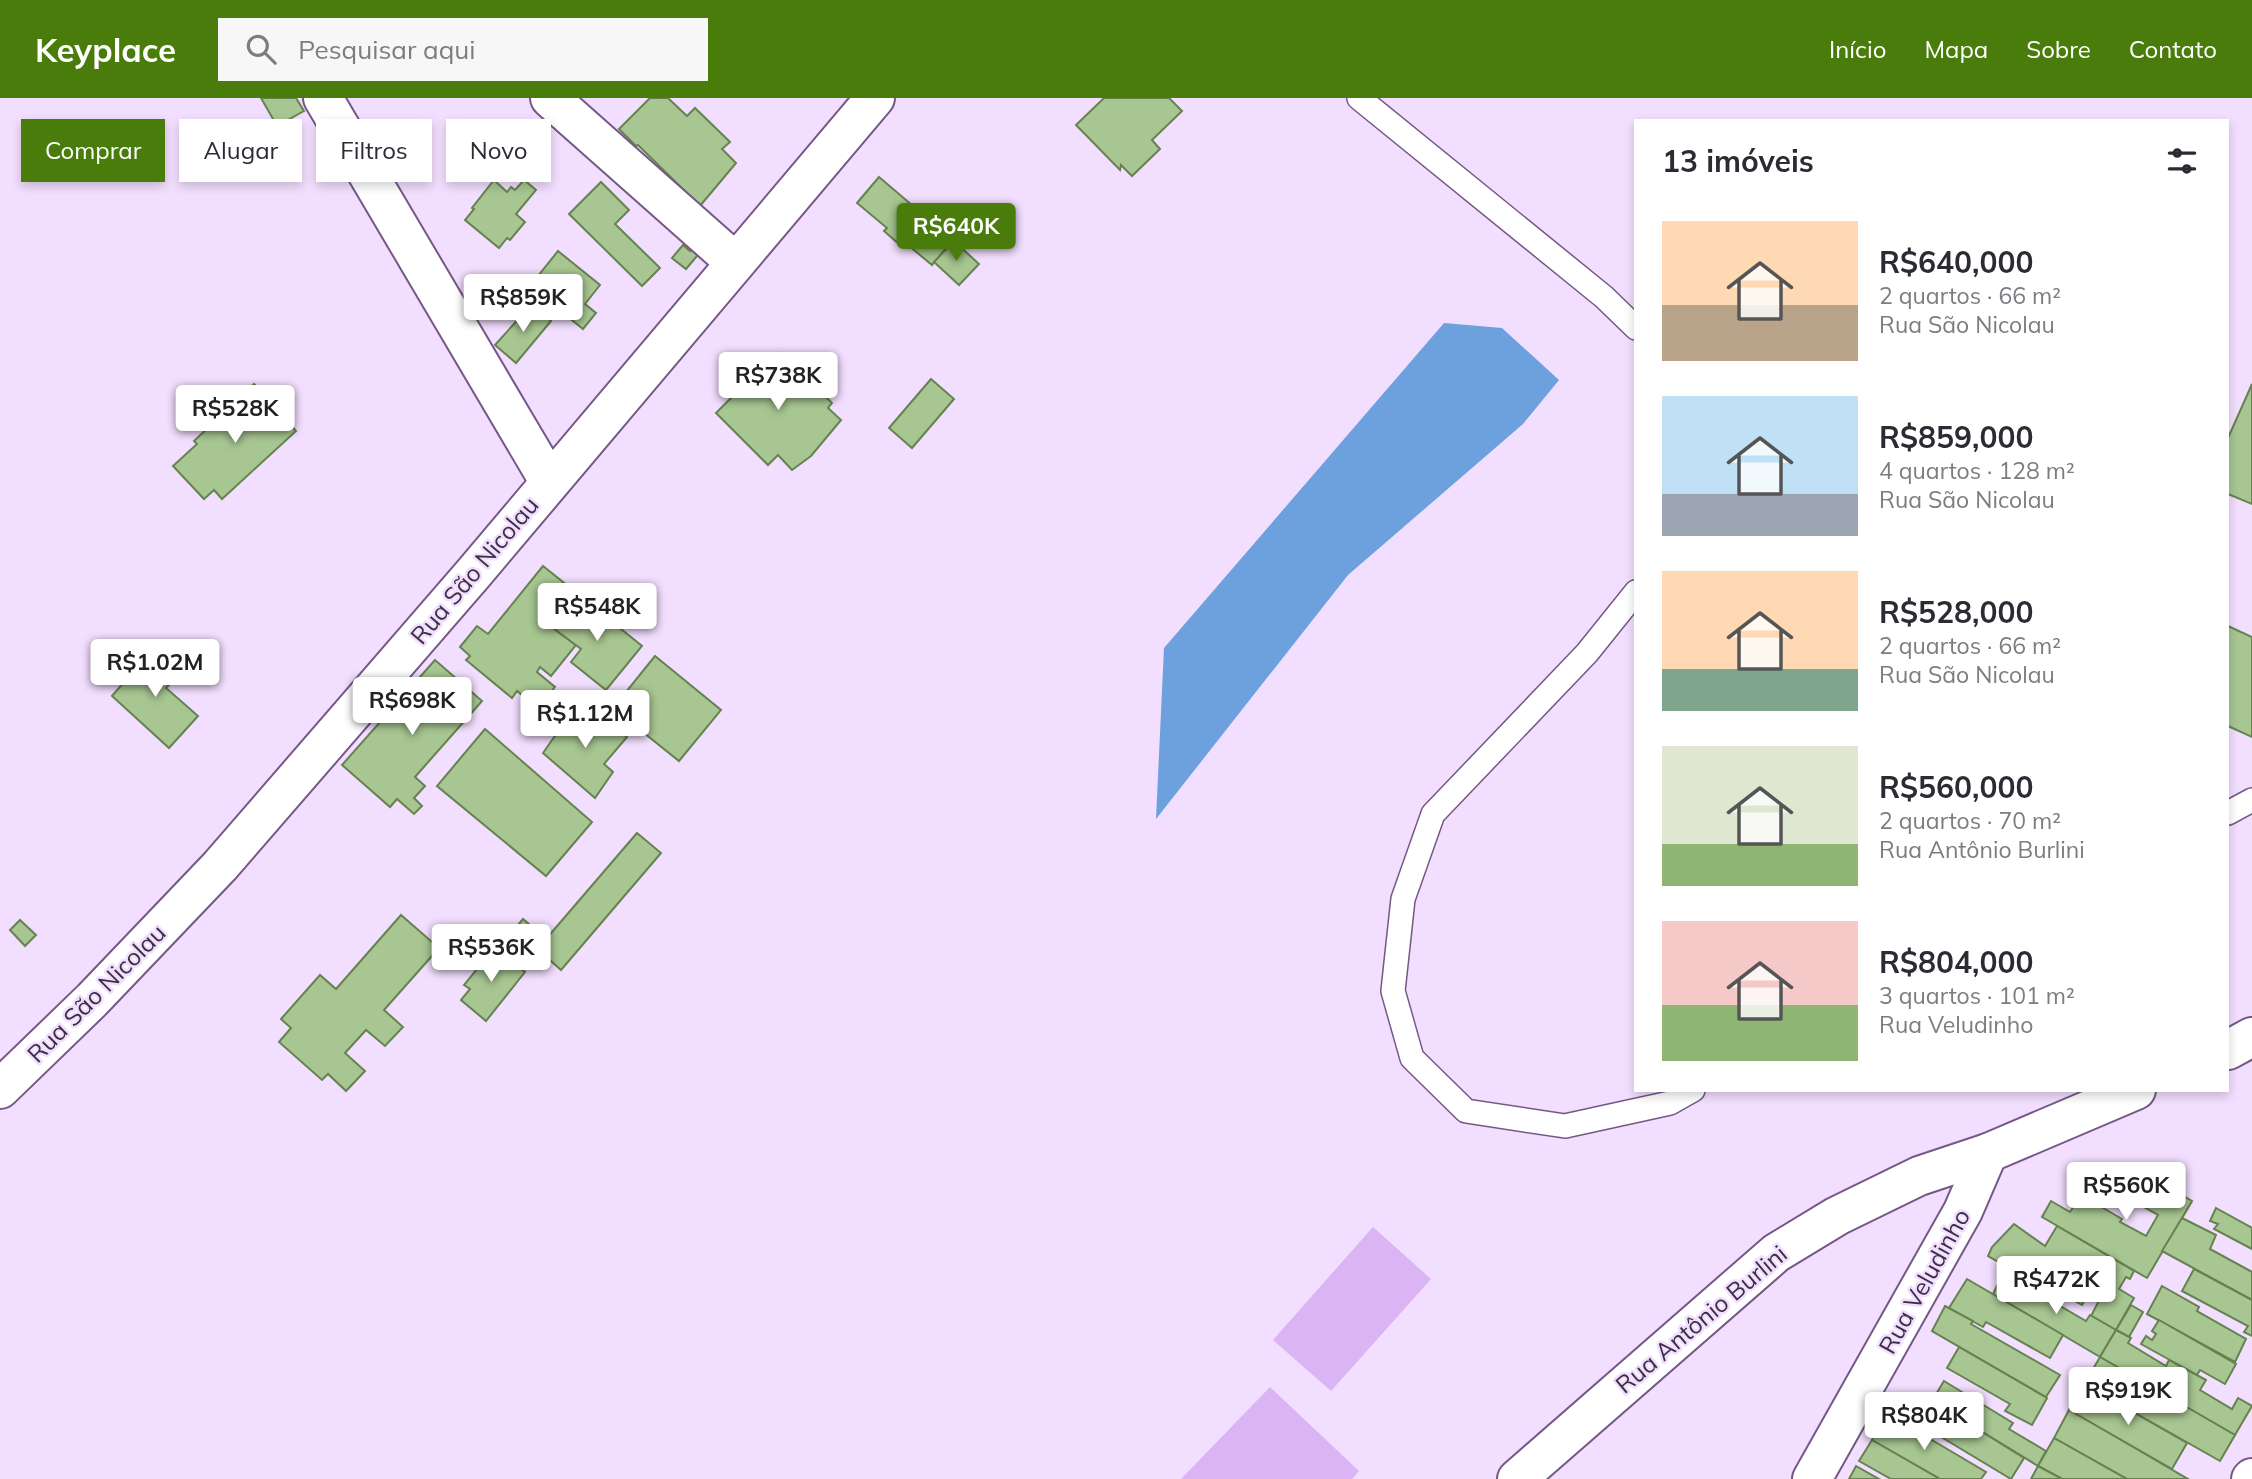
<!DOCTYPE html>
<html lang="pt">
<head>
<meta charset="utf-8">
<style>
  body { margin:0; font-family:Mulish,sans-serif; background:#f7f7f7; color:#2b2b33; height:100vh; display:flex; flex-direction:column; font-size:26px; white-space:nowrap }
  * { box-sizing:border-box; margin:0 }
  p { font-size:23px; color:#7c7c81 }
  .icon { flex:none; width:38px; height:38px; fill:none; stroke:currentColor; stroke-width:2; stroke-linecap:round; stroke-linejoin:round }
  .map { position:relative; flex:1; overflow:hidden }
  .details { position:absolute; left:1634px; top:21px; width:595px; height:973px; display:flex; flex-direction:column; background:#fff; border-radius:0px; box-shadow:0 4px 10px #0003 }
  .details>* { flex:none }
  .banner { position:absolute; left:21px; top:21px; width:665px; height:63px; display:flex; gap:14px }
  .price { position:absolute; translate:-50% -60px; padding:0 16px; border-radius:7px; background:#fff; color:#222; font-size:23px; line-height:46px; filter:drop-shadow(0 2px 4px #0008) }
  .price::after { content:''; position:absolute; left:50%; top:42px; width:21px; height:16px; margin-left:-10px; background:inherit; clip-path:polygon(0 0,100% 0,50% 100%) }
  .price.on { background:#497c0b; color:#fff }
  ul { padding:0; list-style:none }
  li { display:flex; align-items:center; gap:21px; height:175px; padding:0 28px }
  li span { display:grid; place-items:center; flex:none; width:196px; height:140px; border-radius:0px; color:#555 }
  li>.icon { margin-inline-start:auto }
  span .icon { width:84px; height:84px; fill:#fffc; stroke-width:1 }
  li b { font-size:30px }
  h2 { display:flex; justify-content:space-between; align-items:center; height:84px; padding:0 28px; font-size:30px }
  .chip { padding:0 24px; border-radius:0px; background:#fff; box-shadow:0 4px 10px #0003; font-size:24px; line-height:63px }
  .chip.on { background:#497c0b; color:#fff }
  header { display:flex; align-items:center; gap:42px; box-sizing:border-box; height:98px; padding:0 35px; background:#497c0b; color:#fff }
  header strong { font-size:33px }
  nav { display:flex; gap:38px; margin-inline-start:auto; font-size:24px }
  .search { width:490px; height:63px; background:#f7f7f7; display:flex; align-items:center; gap:18px; box-sizing:border-box; padding:0 24px; border-radius:0px; color:#7c7c81; font-size:26px }
  .map>svg:first-child { display:block }
  .green { fill:#dbb4f3 }
  .water { fill:#6da1dd }
  .building { fill:#a7c691; stroke:#668250; stroke-width:2 }
  .lines { fill:none; stroke-linecap:round; stroke-linejoin:round }
  .service-casing { stroke:#755886; stroke-width:26 }
  .minor-casing { stroke:#755886; stroke-width:42 }
  .service { stroke:#fff; stroke-width:23 }
  .minor { stroke:#fff; stroke-width:38 }
  .labels { text-anchor:middle; dominant-baseline:central; stroke-width:5; stroke-linejoin:round; paint-order:stroke }
  .street-label { font-size:24px; fill:#3d3045; stroke:#f2defe }
</style>
</head>
<body>
<header>
<strong>Keyplace</strong>
<div class="search"><svg class="icon" aria-label="search" viewBox="0 0 24 24"><circle cx="10" cy="10" r="6"/><path d="M15 15l6 6"/></svg>Pesquisar aqui</div>
<nav><a>Início</a><a>Mapa</a><a>Sobre</a><a>Contato</a></nav>
</header>
<div class="map">
<svg width="2252" height="1381" viewBox="0 0 2252 1381">
  <rect width="100%" height="100%" fill="#f2defe"/>
  <!-- green -->
  <g class="green">
    <path d="M1373,1129l58,52 -100,112 -58,-51z"/>
    <path d="M1270,1289l89,84 -7,8h-171z"/>
  </g>
  <!-- water -->
  <path class="water" d="M1444,225l58,5 57,52 -36,44 -175,151 -192,244 8,-171z"/>
  <!-- building -->
  <g class="building">
    <path d="M261,0h35l8,13 -27,15z"/>
    <path d="M650,0h18l19,18 8,-8 35,34 -8,7 14,14 -36,43 -62,-61 -2,1 -17,-17z"/>
    <path d="M1104,0h65l13,13 -30,29 8,9 -28,27 -11,-11 -1,5 -44,-45z"/>
    <path d="M879,79l74,63 -21,25 -29,-24 -3,4 -16,-14 3,-3 -30,-25z"/>
    <path d="M494,82l13,12 4,-5 4,3 9,-10 12,10 -20,24 9,8 -15,18 -3,-2 -8,10 -34,-28 9,-11 -2,-1z"/>
    <path d="M601,84l28,28 -14,14 45,44 -18,18 -73,-72z"/>
    <path d="M702,139l6,6 -22,26 -14,-11 11,-13 7,6z"/>
    <path d="M954,143l25,23 -20,21 -25,-23z"/>
    <path d="M558,153l42,34 -15,19 11,9 -13,16 -53,-43z"/>
    <path d="M532,206l19,17 -35,42 -21,-18z"/>
    <path d="M782,255l50,50 -4,5 13,12 -30,36 -19,14 -14,-15 -10,10 -52,-52 18,-18 -9,-8 26,-27 12,12z"/>
    <path d="M931,281l23,20 -42,49 -23,-20z"/>
    <path d="M254,286l42,47 -74,68 -8,-9 -10,9 -31,-33 24,-22 -3,-3z"/>
    <path d="M2252,286v120l-24,-10v-56z"/>
    <path d="M543,468l25,20 -12,15 7,6 -14,18 27,20 -25,31 -11,-9 -3,5 18,15 -17,21 -21,-17 -5,7 -46,-38 4,-4 -10,-9 17,-21 11,8z"/>
    <path d="M580,498l62,50 -36,44 -35,-28 10,-13 -28,-21z"/>
    <path d="M2228,528l24,11v100l-24,-11z"/>
    <path d="M150,548l7,6 -2,2 21,19 -8,9 2,2 -4,4 32,28 -29,32 -57,-52 25,-29 -3,-4z"/>
    <path d="M655,558l66,54 -42,51 -66,-53z"/>
    <path d="M435,562l47,41 -67,76 10,9 -11,12 8,8 -8,8 -17,-15 -7,8 -48,-42z"/>
    <path d="M573,612l15,10 4,-5 13,9 4,-3 18,16 -23,27 9,8 -18,26 -52,-45z"/>
    <path d="M485,631l107,93 -46,54 -109,-90z"/>
    <path d="M637,735l24,20 -100,117 -28,-25 -9,10 -18,-16 17,-20 23,20z"/>
    <path d="M401,817l38,33 -55,62 19,17 -18,19 -19,-16 -21,23 20,18 -19,20 -18,-17 -6,6 -43,-38 12,-14 -10,-9 39,-44 16,14z"/>
    <path d="M20,822l16,15 -11,11 -15,-16z"/>
    <path d="M495,849l30,25 -39,49 -25,-21 9,-11 -6,-4z"/>
    <path d="M2130,1066l62,37 -45,77 -105,-61 9,-16 19,11 11,-17 41,24 -2,3 26,14 12,-21 -43,-24z"/>
    <path d="M2216,1110l36,20v21l-38,-20 4,-5 -8,-3z"/>
    <path d="M2182,1120l34,17 -6,14 42,23v28l-90,-49z"/>
    <path d="M2014,1126l31,22 12,-20 77,45 -4,8 -4,-2 -7,12 15,9 -18,32 -25,-14 16,-31 -10,-6 -15,26 -57,-32 -2,3 -35,-20 4,-9z"/>
    <path d="M2194,1171l58,31v36l-8,-4 4,-6 -66,-35z"/>
    <path d="M2003,1175l83,48 4,-6 26,15 -16,27 -107,-63z"/>
    <path d="M1967,1181l96,56 -13,23 -64,-36 -3,5 -34,-19z"/>
    <path d="M2162,1188l37,21 -2,4 49,28 -11,23 -88,-48z"/>
    <path d="M2131,1207l12,7 -14,25 -13,-7z"/>
    <path d="M1945,1208l28,15 -2,3 89,51 -14,22 -114,-66z"/>
    <path d="M2159,1222l77,44 -11,20 -25,-14 -3,5 -56,-31 5,-8 6,4 4,-6 -4,-3z"/>
    <path d="M2116,1232l15,8 -3,5 38,23 3,-6 37,20 -6,10 32,19 6,-11 14,8 -17,29 -135,-78z"/>
    <path d="M1959,1249l88,51 -15,27 -27,-14 5,-7 -63,-36z"/>
    <path d="M2100,1259l135,78 -15,26 -136,-77z"/>
    <path d="M1944,1283l69,42 -4,6 37,22 -8,15 -106,-65z"/>
    <path d="M2084,1286l103,59 -15,26 -103,-59z"/>
    <path d="M1932,1303l92,57 -13,21 -93,-56z"/>
    <path d="M2069,1312l71,41 48,28h-61l-73,-41z"/>
    <path d="M1888,1316l98,58 -5,7h-41l-68,-39z"/>
    <path d="M2054,1340l73,41h-65l-24,-13z"/>
    <path d="M1872,1342l68,39h-49l-32,-18z"/>
    <path d="M1856,1368l23,13h-30z"/>
    <path d="M2038,1368l24,13h-31z"/>
  </g>
  <g class="lines">
    <defs>
      <g id="service">
        <path d="M1359,0l245,199 32,31"/>
        <path d="M1636,494l-49,61 -154,161 -30,85 -10,92 19,67 54,53 99,15 105,-23 23,-13"/>
        <path d="M2228,715l24,-13"/>
      </g>
      <g id="minor">
        <path d="M323,0l226,383"/>
        <path d="M550,0l185,164"/>
        <path d="M2228,952l24,-13"/>
        <path d="M0,991l92,-89 128,-134 253,-292 402,-476"/>
        <path d="M1517,1381l259,-226 61,-37 82,-40 69,-23 148,-63"/>
        <path d="M1812,1381l151,-268 25,-58"/>
        <path d="M2251,1381l1,-1"/>
      </g>
    </defs>
    <!-- service casing -->
    <use href="#service" class="service-casing"/>
    <!-- minor casing -->
    <use href="#minor" class="minor-casing"/>
    <!-- service -->
    <use href="#service" class="service"/>
    <!-- minor -->
    <use href="#minor" class="minor"/>
  </g>
  <g class="labels">
    <!-- street labels -->
    <g class="street-label">
      <text transform="translate(474 472) rotate(-50)">Rua São Nicolau</text>
      <text transform="translate(96 895) rotate(-45)">Rua São Nicolau</text>
      <text transform="translate(1924 1183) rotate(-61)">Rua Veludinho</text>
      <text transform="translate(1701 1221) rotate(-40)">Rua Antônio Burlini</text>
    </g>
  </g>
</svg>
<b class="price on" style="left:956px;top:165px">R$640K</b>
<b class="price" style="left:523px;top:236px">R$859K</b>
<b class="price" style="left:778px;top:314px">R$738K</b>
<b class="price" style="left:235px;top:347px">R$528K</b>
<b class="price" style="left:597px;top:545px">R$548K</b>
<b class="price" style="left:155px;top:601px">R$1.02M</b>
<b class="price" style="left:412px;top:639px">R$698K</b>
<b class="price" style="left:585px;top:652px">R$1.12M</b>
<b class="price" style="left:491px;top:886px">R$536K</b>
<b class="price" style="left:2126px;top:1124px">R$560K</b>
<b class="price" style="left:2056px;top:1218px">R$472K</b>
<b class="price" style="left:2128px;top:1329px">R$919K</b>
<b class="price" style="left:1924px;top:1354px">R$804K</b>
<div class="banner">
<a class="chip on">Comprar</a>
<a class="chip">Alugar</a>
<a class="chip">Filtros</a>
<a class="chip">Novo</a>
</div>
<section class="details">
<h2>13 imóveis<svg class="icon" aria-label="filters" viewBox="0 0 24 24"><path d="M4 7h16M4 17h16"/><circle cx="9" cy="7" r="2"/><circle cx="15" cy="17" r="2"/></svg></h2>
<ul>
<li><span style="background:linear-gradient(#ffd9b3 60%,#b9a48a 0)"><svg class="icon" aria-label="home" viewBox="0 0 24 24"><path d="M3 11l9-7 9 7M6 9v11h12V9"/></svg></span><div><b>R$640,000</b><p>2 quartos · 66 m²</p><p>Rua São Nicolau</p></div></li>
<li><span style="background:linear-gradient(#bfe0f5 70%,#9aa5b1 0)"><svg class="icon" aria-label="home" viewBox="0 0 24 24"><path d="M3 11l9-7 9 7M6 9v11h12V9"/></svg></span><div><b>R$859,000</b><p>4 quartos · 128 m²</p><p>Rua São Nicolau</p></div></li>
<li><span style="background:linear-gradient(#ffd9b3 70%,#7fa58c 0)"><svg class="icon" aria-label="home" viewBox="0 0 24 24"><path d="M3 11l9-7 9 7M6 9v11h12V9"/></svg></span><div><b>R$528,000</b><p>2 quartos · 66 m²</p><p>Rua São Nicolau</p></div></li>
<li><span style="background:linear-gradient(#dfe7d0 70%,#8fb573 0)"><svg class="icon" aria-label="home" viewBox="0 0 24 24"><path d="M3 11l9-7 9 7M6 9v11h12V9"/></svg></span><div><b>R$560,000</b><p>2 quartos · 70 m²</p><p>Rua Antônio Burlini</p></div></li>
<li><span style="background:linear-gradient(#f6c9c9 60%,#8fb573 0)"><svg class="icon" aria-label="home" viewBox="0 0 24 24"><path d="M3 11l9-7 9 7M6 9v11h12V9"/></svg></span><div><b>R$804,000</b><p>3 quartos · 101 m²</p><p>Rua Veludinho</p></div></li>
</ul>
</section>
</div>
</body>
</html>
